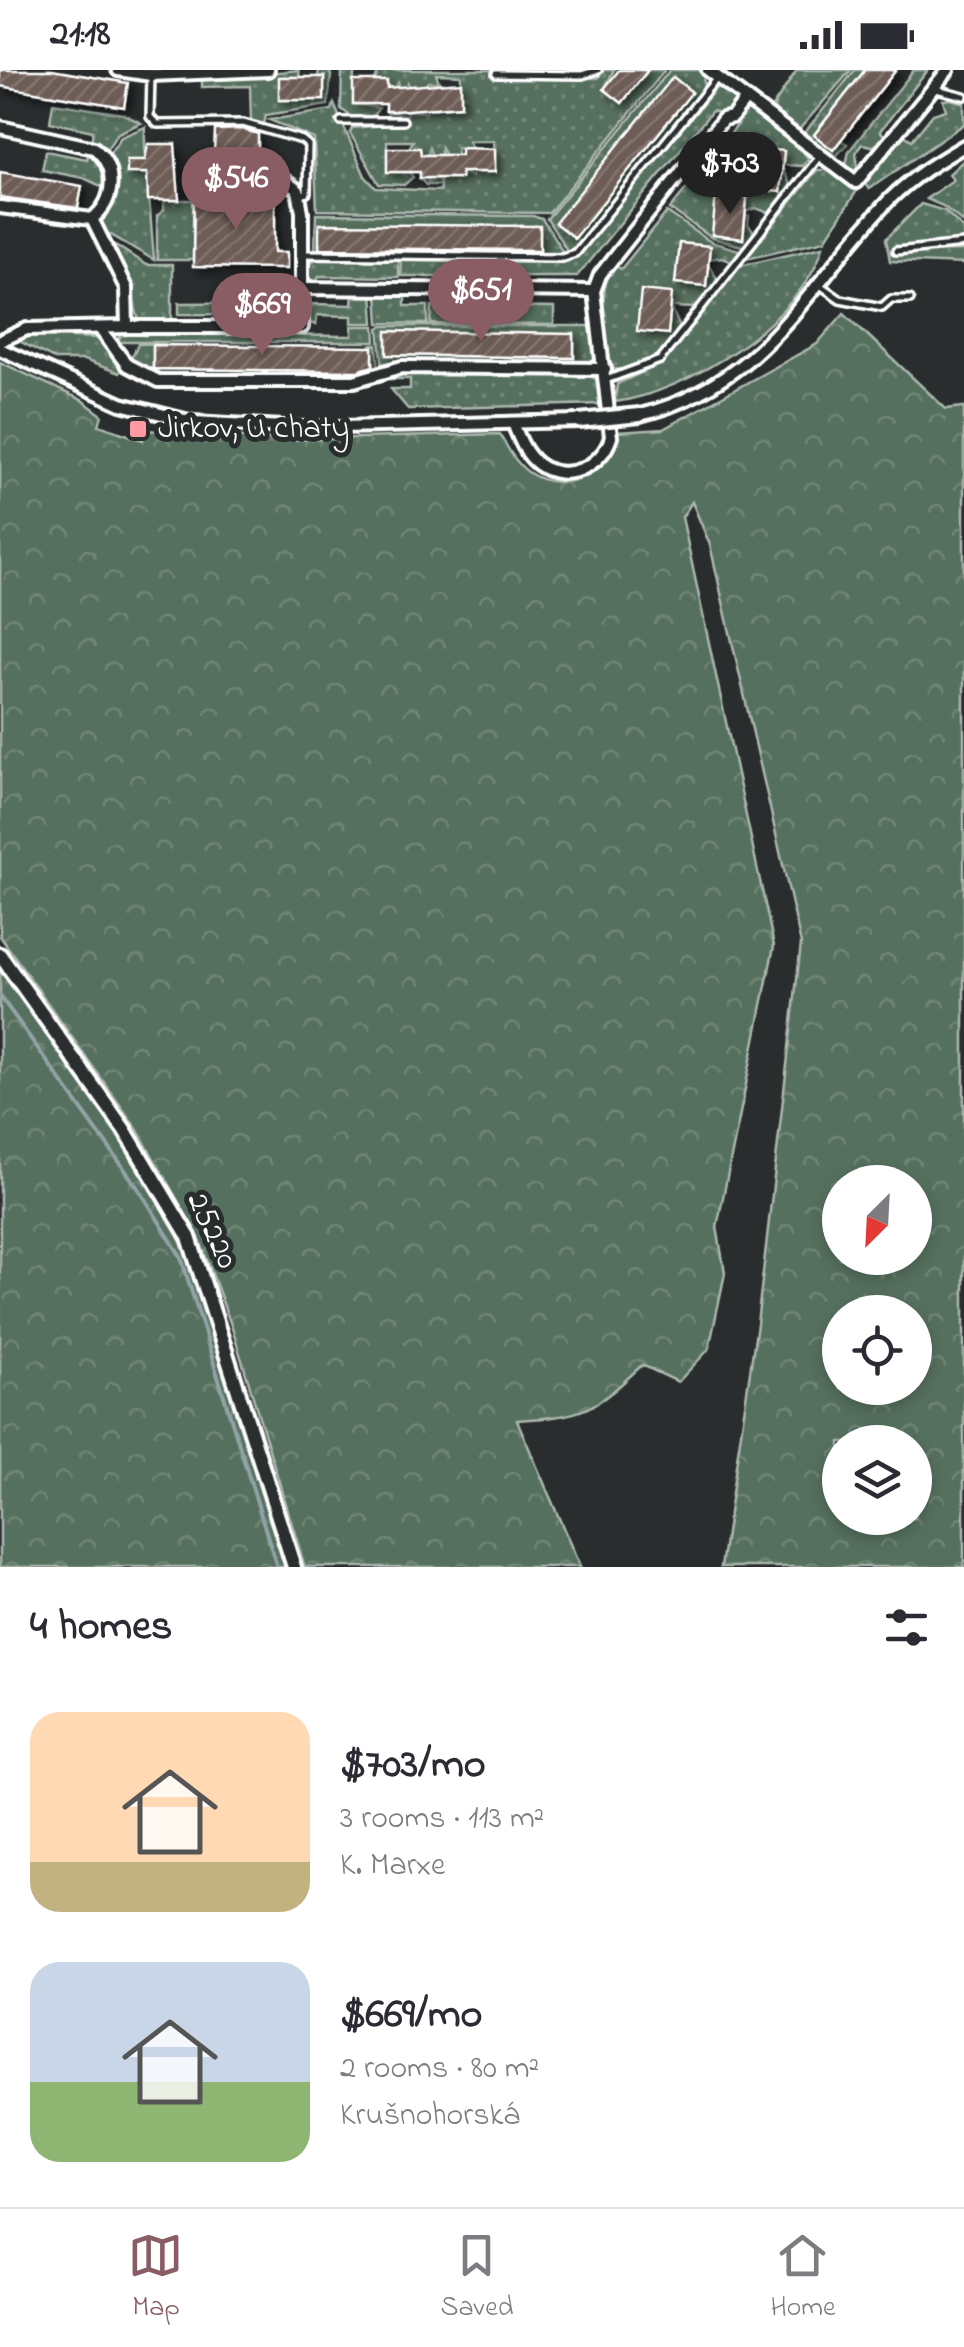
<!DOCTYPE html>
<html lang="en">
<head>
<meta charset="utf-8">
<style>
  body { margin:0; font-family:"Indie Flower",sans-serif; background:#f7f7f7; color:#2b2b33; height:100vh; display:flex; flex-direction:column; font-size:38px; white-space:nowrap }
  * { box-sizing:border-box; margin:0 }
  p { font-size:32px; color:#7c7c81 }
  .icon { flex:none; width:55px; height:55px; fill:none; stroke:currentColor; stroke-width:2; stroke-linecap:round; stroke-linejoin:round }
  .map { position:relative; height:1497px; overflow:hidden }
  .side { display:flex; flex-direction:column; background:#fff; flex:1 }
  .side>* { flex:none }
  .needle { width:65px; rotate:204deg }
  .tools { position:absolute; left:822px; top:1095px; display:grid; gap:20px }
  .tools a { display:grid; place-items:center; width:110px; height:110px; border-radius:50%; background:#fff; box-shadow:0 5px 15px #0003; font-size:50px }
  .price { position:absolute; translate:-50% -85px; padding:0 22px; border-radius:35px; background:#8a5d65; color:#fff; font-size:32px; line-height:65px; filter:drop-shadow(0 2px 5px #0008) }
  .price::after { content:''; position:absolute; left:50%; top:60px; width:30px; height:22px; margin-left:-15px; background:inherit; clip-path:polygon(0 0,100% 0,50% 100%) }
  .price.on { background:#222; color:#fff }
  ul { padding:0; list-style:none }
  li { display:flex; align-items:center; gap:30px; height:250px; padding:0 30px }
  li span { display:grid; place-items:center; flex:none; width:280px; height:200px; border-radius:30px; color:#555 }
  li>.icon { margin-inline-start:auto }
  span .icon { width:120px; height:120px; fill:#fffc; stroke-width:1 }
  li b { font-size:42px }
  h2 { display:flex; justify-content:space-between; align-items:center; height:120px; padding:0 30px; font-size:42px }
  .status { display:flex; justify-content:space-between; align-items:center; height:70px; padding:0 50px; background:#fff; direction:ltr }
  .status svg { height:28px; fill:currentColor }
  .menu { display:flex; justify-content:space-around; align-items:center; height:140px; border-top:2px solid #e1e1e2; background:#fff; font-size:28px; color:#7c7c81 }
  .menu a { display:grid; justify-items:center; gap:5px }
  .menu .on { color:#8a5d65 }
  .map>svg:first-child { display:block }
  .grass { fill:url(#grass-dots); stroke:#abb8ae; stroke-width:2.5 }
  .forest { fill:url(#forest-crowns); stroke:#abb8ae; stroke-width:2.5; fill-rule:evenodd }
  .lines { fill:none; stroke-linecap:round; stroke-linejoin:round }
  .stream { stroke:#92a3a8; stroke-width:4 }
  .building { fill:url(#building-hatch); stroke:#fff; stroke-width:2.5; filter:url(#shadow) }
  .service-casing { stroke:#fff; stroke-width:12 }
  .minor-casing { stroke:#fff; stroke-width:18 }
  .tertiary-casing { stroke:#fff; stroke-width:20 }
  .service { stroke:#2a2d2e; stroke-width:5 }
  .minor { stroke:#2a2d2e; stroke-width:10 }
  .tertiary { stroke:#2a2d2e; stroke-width:12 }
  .tertiary-bridge-casing { stroke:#fff; stroke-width:20; stroke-linecap:butt }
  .tertiary-bridge { stroke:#2a2d2e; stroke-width:12 }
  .poi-dot { fill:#ff9aa2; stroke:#2a2d2e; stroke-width:4 }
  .labels { text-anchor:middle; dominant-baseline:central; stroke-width:10; stroke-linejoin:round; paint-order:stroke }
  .poi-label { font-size:32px; fill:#fff; stroke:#2a2d2e; text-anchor:start }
  .street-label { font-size:32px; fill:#fff; stroke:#2a2d2e }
</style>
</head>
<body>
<div class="status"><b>21:18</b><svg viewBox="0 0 49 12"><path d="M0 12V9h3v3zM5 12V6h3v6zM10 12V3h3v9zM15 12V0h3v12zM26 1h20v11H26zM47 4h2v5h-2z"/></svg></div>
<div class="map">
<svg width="964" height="1497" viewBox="0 0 964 1497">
  <defs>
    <pattern id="grass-dots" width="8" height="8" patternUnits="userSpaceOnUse" patternTransform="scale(2.5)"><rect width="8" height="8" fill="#57705e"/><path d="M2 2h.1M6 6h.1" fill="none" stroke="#708576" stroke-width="1.8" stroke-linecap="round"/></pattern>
    <pattern id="forest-crowns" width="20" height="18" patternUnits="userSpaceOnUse" patternTransform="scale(2.5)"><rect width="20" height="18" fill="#57705e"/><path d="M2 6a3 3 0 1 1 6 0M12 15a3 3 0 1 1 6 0" fill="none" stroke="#708576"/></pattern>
    <pattern id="building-hatch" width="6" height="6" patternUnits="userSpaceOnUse" patternTransform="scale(2.5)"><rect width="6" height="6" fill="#6e5d56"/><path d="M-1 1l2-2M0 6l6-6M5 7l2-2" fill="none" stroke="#84756f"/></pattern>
    <filter id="shadow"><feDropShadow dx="4.5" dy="4.5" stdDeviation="5" flood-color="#0009"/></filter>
  </defs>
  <rect width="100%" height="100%" fill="#2a2d2e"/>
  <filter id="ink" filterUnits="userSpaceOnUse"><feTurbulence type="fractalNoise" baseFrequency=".01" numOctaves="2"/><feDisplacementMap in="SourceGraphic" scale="20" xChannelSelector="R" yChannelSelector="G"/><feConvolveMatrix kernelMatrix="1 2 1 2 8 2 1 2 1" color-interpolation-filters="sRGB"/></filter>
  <g filter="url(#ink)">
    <!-- grass -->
    <g class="grass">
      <path d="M298,0l2,7h-21v23h45v-23l-6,-1 1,-6h8l4,5 -3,30 -62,10 -2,9 -13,-3 -1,-35 -48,1v-7z"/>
      <path d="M342,0h160h-9v7l105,1 6,-8h10l-10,19 18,14 26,-33h17l-116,143 -232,-3 -3,-71 -44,-19 62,-10 2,-6 31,72 11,12 64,3v-6h-14l-6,-6 8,-1v5l9,-5 3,5 1,-5h20v-6l11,5 1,-5h21v-31h-26l4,7h-15v7h-12l-4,-7v7h-9l-3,-7 -1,7h-7l-1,-6 -11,-1 4,-7h-26v30l22,1 4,5 -9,8 -25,-1 -29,-51 2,-5 54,-5v-5l-15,-1 -5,-6 20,4 1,-4 19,1 1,-7 8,4 25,-4 1,-30 -25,-1 3,8h-11l-5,6h-12l-3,-5 -1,5h-9v-5l-4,5 -19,-7 3,-8h-24l-1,31 26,4 -8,10 -19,-1 -11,-8z"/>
      <path d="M670,0h33l1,18 -124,156 -12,8 -21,-33z"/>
      <path d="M797,0h54l-54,62 -15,-10 -9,-16z"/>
      <path d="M855,0h10l-51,64 19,15 8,-9 6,4 -11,12 -9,1 -25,-21z"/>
      <path d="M914,0h14l-48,61 8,8 -7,9 -19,-4 -6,8 2,20 -7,2 -6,-5 4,-18z"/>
      <path d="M718,16l15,7 3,7 -6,15 -18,-4 -135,165h-177l1,-18 104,4 70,-7z"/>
      <path d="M951,29l13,4v21l-95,65 -4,-5 39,-49 8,5 21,-26 13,-4 -3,-10z"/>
      <path d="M53,33l70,11 18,9 -23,10 -14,20 -13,-11 2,-11 -43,-9z"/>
      <path d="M743,38h9l53,43 3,8 -6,7 -19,-1 1,-14 -30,-3 -4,40 30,3 3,-22 9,20 -23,24 -13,-5 -10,4 1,-14 -30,-2 -4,39 30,3 2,-22h4l-1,9 8,10 -10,12 -34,-9 -42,-29 69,-86 -4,-4z"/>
      <path d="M145,57v33h-18v12l20,1 7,87 -55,-32 15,-33 -7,-38 14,-20z"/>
      <path d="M90,80l9,9 8,30 -23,-11 -42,-8 4,-19 41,8z"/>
      <path d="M964,90v63l-21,-17 -17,-7 27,-19 -4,-6z"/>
      <path d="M817,100h12l29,19 -33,51 -79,18z"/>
      <path d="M164,130h29v60h-36v-44l7,-6z"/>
      <path d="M921,134l24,7 19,18v12l-70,6v5l70,-1v13l-74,-3 -4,-22z"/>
      <path d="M667,142l44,30 32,9 -12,10 -9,-4 -14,2 1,-13 -30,-3 -4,40 30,3 3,-23 11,19 -23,26 -25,-1 10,23c-19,23 -37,44 -69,39 -7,-31 -17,-76 2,-104l7,4z"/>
      <path d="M316,144l217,2 9,3 22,34 -249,-1z"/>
      <path d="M103,167l43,28h26v58h-32l-11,-35z"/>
      <path d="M823,176c-22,76 -135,146 -208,156l2,-18 41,-19 82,-100z"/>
      <path d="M320,187l78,1v19l-79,-1 -5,8 -5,-5 -1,-15z"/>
      <path d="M372,223l2,30h-22v-7l-35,-1 -1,10 -9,-3 5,-18 40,1 1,-11z"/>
      <path d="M405,223v13h23v18l-49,-1 -2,-29z"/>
      <path d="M292,224l5,3 -1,18 -11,10v-10l-106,-1v-11l112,-1z"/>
      <path d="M432,236l122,2v17l-123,-1z"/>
      <path d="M352,256h23l1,16h-259l5,-8 230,2z"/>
      <path d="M383,256h211l3,32 -10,7 -204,6 -4,-43z"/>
      <path d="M25,265l72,3 25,28 -3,7 -35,-13h-28l-37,-19z"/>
      <path d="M166,273l-13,2v24l219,2 -1,-26h6l2,27 -10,4h-210l-29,-15 8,-17z"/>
      <path d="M402,301l182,2 16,8 3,23 -195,5 -17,-20h19v-10h-19z"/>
    </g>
    <!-- forest -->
    <g class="forest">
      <path d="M844,243l102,96 18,-2v1160h-243l36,-243 44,-380 -91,-399 -18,-43 -10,15 92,429 -57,281 8,46 -16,76 -31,33 -36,-17c-50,47 -57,51 -125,55l63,147h-275l-73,-239 -33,-90 -62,-109 -137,-193v-574l82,38 20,15 -3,10 44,15 2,-10 143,10 212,-6c8,15 15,28 28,38 35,24 85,2 90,-40l45,-3 154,-85zM840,1112h75v76h-75zM840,1242h75v76h-75zM840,1372h75v76h-75z"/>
      <path d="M0,900c69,95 143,188 192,295l94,302h-286z"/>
    </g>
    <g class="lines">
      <!-- stream -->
      <path class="stream" d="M0,926l141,196 40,65 96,310"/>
    </g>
    <!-- building -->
    <g class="building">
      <path d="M0,0h52l76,13 -4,24 -124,-21z"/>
      <path d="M619,0h29l-26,33 -18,-14z"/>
      <path d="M865,0h31l-63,80 -19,-15z"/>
      <rect x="279" y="7" width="45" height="23"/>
      <path d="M673,7l19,15 -118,146 -19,-15z"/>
      <path d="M353,11h34v7l74,-6v24l-67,5h-8v-7h-33z"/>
      <path d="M242,59l16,5v19l-44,-1 1,-22z"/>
      <path d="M148,74h27l4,56h-31l-1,-27h-20v-13h18z"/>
      <path d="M387,78h33l1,7h40v-7l34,1v23h-34v6h-41v-6h-33z"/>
      <path d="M754,78l30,3 -4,41 -30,-3z"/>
      <path d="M0,102l82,14 -4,22 -78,-11z"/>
      <path d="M194,122l71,5v-5h10v60h12v16l-94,-1z"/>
      <path d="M716,125l31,3 -4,41 -31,-4z"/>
      <path d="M319,154l221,2v24l-221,-2z"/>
      <path d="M679,173l31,3 -4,40 -31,-3z"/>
      <path d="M641,220l31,3 -4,41 -31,-3z"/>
      <path d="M387,261l187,3v24l-187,-3z"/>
      <path d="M153,275l220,2v19l-15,5 -205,-2z"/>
    </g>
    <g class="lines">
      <defs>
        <g id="service">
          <path d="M496,4l86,1 16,-5"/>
          <path d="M151,5l-1,42 7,7 86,-1 59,17 6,5 -1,48 -7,3"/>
          <path d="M936,19l28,7"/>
          <path d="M341,51h62"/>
          <path d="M896,181l68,-7"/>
          <path d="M303,184l259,3 13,-4 141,-174"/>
          <path d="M820,215l20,14 42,8 9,-8h19"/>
          <path d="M606,310l54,-20 159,-203"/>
        </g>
        <g id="minor">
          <path d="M118,0l33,5 117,-5"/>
          <path d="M708,0l148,112 92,-112"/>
          <path d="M0,57l94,21c24,20 21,53 -2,71l-92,-12"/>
          <path d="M303,218l291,3"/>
          <path d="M127,257h175v-115l-4,-22 -16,-11 -80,-2"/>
          <path d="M100,259l27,36 31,16h196l48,-14 203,2"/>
          <path d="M0,271l27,-12 100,-2 -1,-39 -34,-69"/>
          <path d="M0,279l121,55 72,18 108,6 278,-7"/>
          <path d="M640,345c126,-31 169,-132 250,-216 22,-22 47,-37 74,-53"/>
          <path d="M513,353c6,15 12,31 25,41 27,20 64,3 73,-27l-17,-146 6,-16 123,-156 9,-2 14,-18"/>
        </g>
        <path id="tertiary" d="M0,885l124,174 65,108 105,330"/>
      </defs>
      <!-- service casing -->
      <use href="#service" class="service-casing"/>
      <!-- minor casing -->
      <use href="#minor" class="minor-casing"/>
      <!-- tertiary casing -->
      <use href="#tertiary" class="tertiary-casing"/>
      <!-- service -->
      <use href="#service" class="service"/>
      <!-- minor -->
      <use href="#minor" class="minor"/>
      <!-- tertiary -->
      <use href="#tertiary" class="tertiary"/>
      <defs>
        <path id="tertiary-bridge" d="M579,351l61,-6"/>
      </defs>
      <!-- tertiary-bridge casing -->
      <use href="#tertiary-bridge" class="tertiary-bridge-casing"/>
      <!-- tertiary-bridge -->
      <use href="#tertiary-bridge" class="tertiary-bridge"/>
    </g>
  </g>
  <!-- markers -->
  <rect class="poi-dot" x="128" y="349" width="20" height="20" rx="5"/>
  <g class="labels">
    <!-- poi labels -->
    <g class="poi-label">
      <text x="158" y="359">Jirkov, U chaty</text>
    </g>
    <!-- street labels -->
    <g class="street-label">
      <text transform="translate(211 1161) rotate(65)">25220</text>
    </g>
  </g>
</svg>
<div class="tools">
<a><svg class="needle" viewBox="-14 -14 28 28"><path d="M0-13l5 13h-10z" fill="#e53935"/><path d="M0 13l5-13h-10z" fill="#7c7c81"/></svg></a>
<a><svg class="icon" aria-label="locate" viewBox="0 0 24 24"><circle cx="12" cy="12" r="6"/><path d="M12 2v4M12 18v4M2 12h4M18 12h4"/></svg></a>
<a><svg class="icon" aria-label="layers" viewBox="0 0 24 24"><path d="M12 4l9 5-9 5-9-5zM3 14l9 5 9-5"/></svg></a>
</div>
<b class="price on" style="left:730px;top:147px">$703</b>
<b class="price" style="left:236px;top:162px">$546</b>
<b class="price" style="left:481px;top:274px">$651</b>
<b class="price" style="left:262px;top:288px">$669</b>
</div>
<section class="side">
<h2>4 homes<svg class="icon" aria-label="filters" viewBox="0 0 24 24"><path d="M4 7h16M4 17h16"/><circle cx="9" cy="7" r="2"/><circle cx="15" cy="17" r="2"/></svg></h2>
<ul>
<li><span style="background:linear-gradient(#ffd9b3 75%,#c2b280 0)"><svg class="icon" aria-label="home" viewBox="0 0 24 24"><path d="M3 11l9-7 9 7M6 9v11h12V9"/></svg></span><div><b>$703/mo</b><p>3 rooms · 113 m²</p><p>K. Marxe</p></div></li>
<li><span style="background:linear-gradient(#c9d6e8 60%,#8fb573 0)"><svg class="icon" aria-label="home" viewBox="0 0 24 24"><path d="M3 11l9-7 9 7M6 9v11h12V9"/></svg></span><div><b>$669/mo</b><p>2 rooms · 80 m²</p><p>Krušnohorská</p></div></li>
</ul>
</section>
<nav class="menu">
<a class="on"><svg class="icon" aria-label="map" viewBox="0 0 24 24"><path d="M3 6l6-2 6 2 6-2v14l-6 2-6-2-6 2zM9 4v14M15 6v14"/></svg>Map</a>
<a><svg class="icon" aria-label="saved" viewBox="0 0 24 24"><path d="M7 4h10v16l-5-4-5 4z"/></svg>Saved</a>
<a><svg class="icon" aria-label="home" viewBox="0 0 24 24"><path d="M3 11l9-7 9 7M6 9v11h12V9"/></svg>Home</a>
</nav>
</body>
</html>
